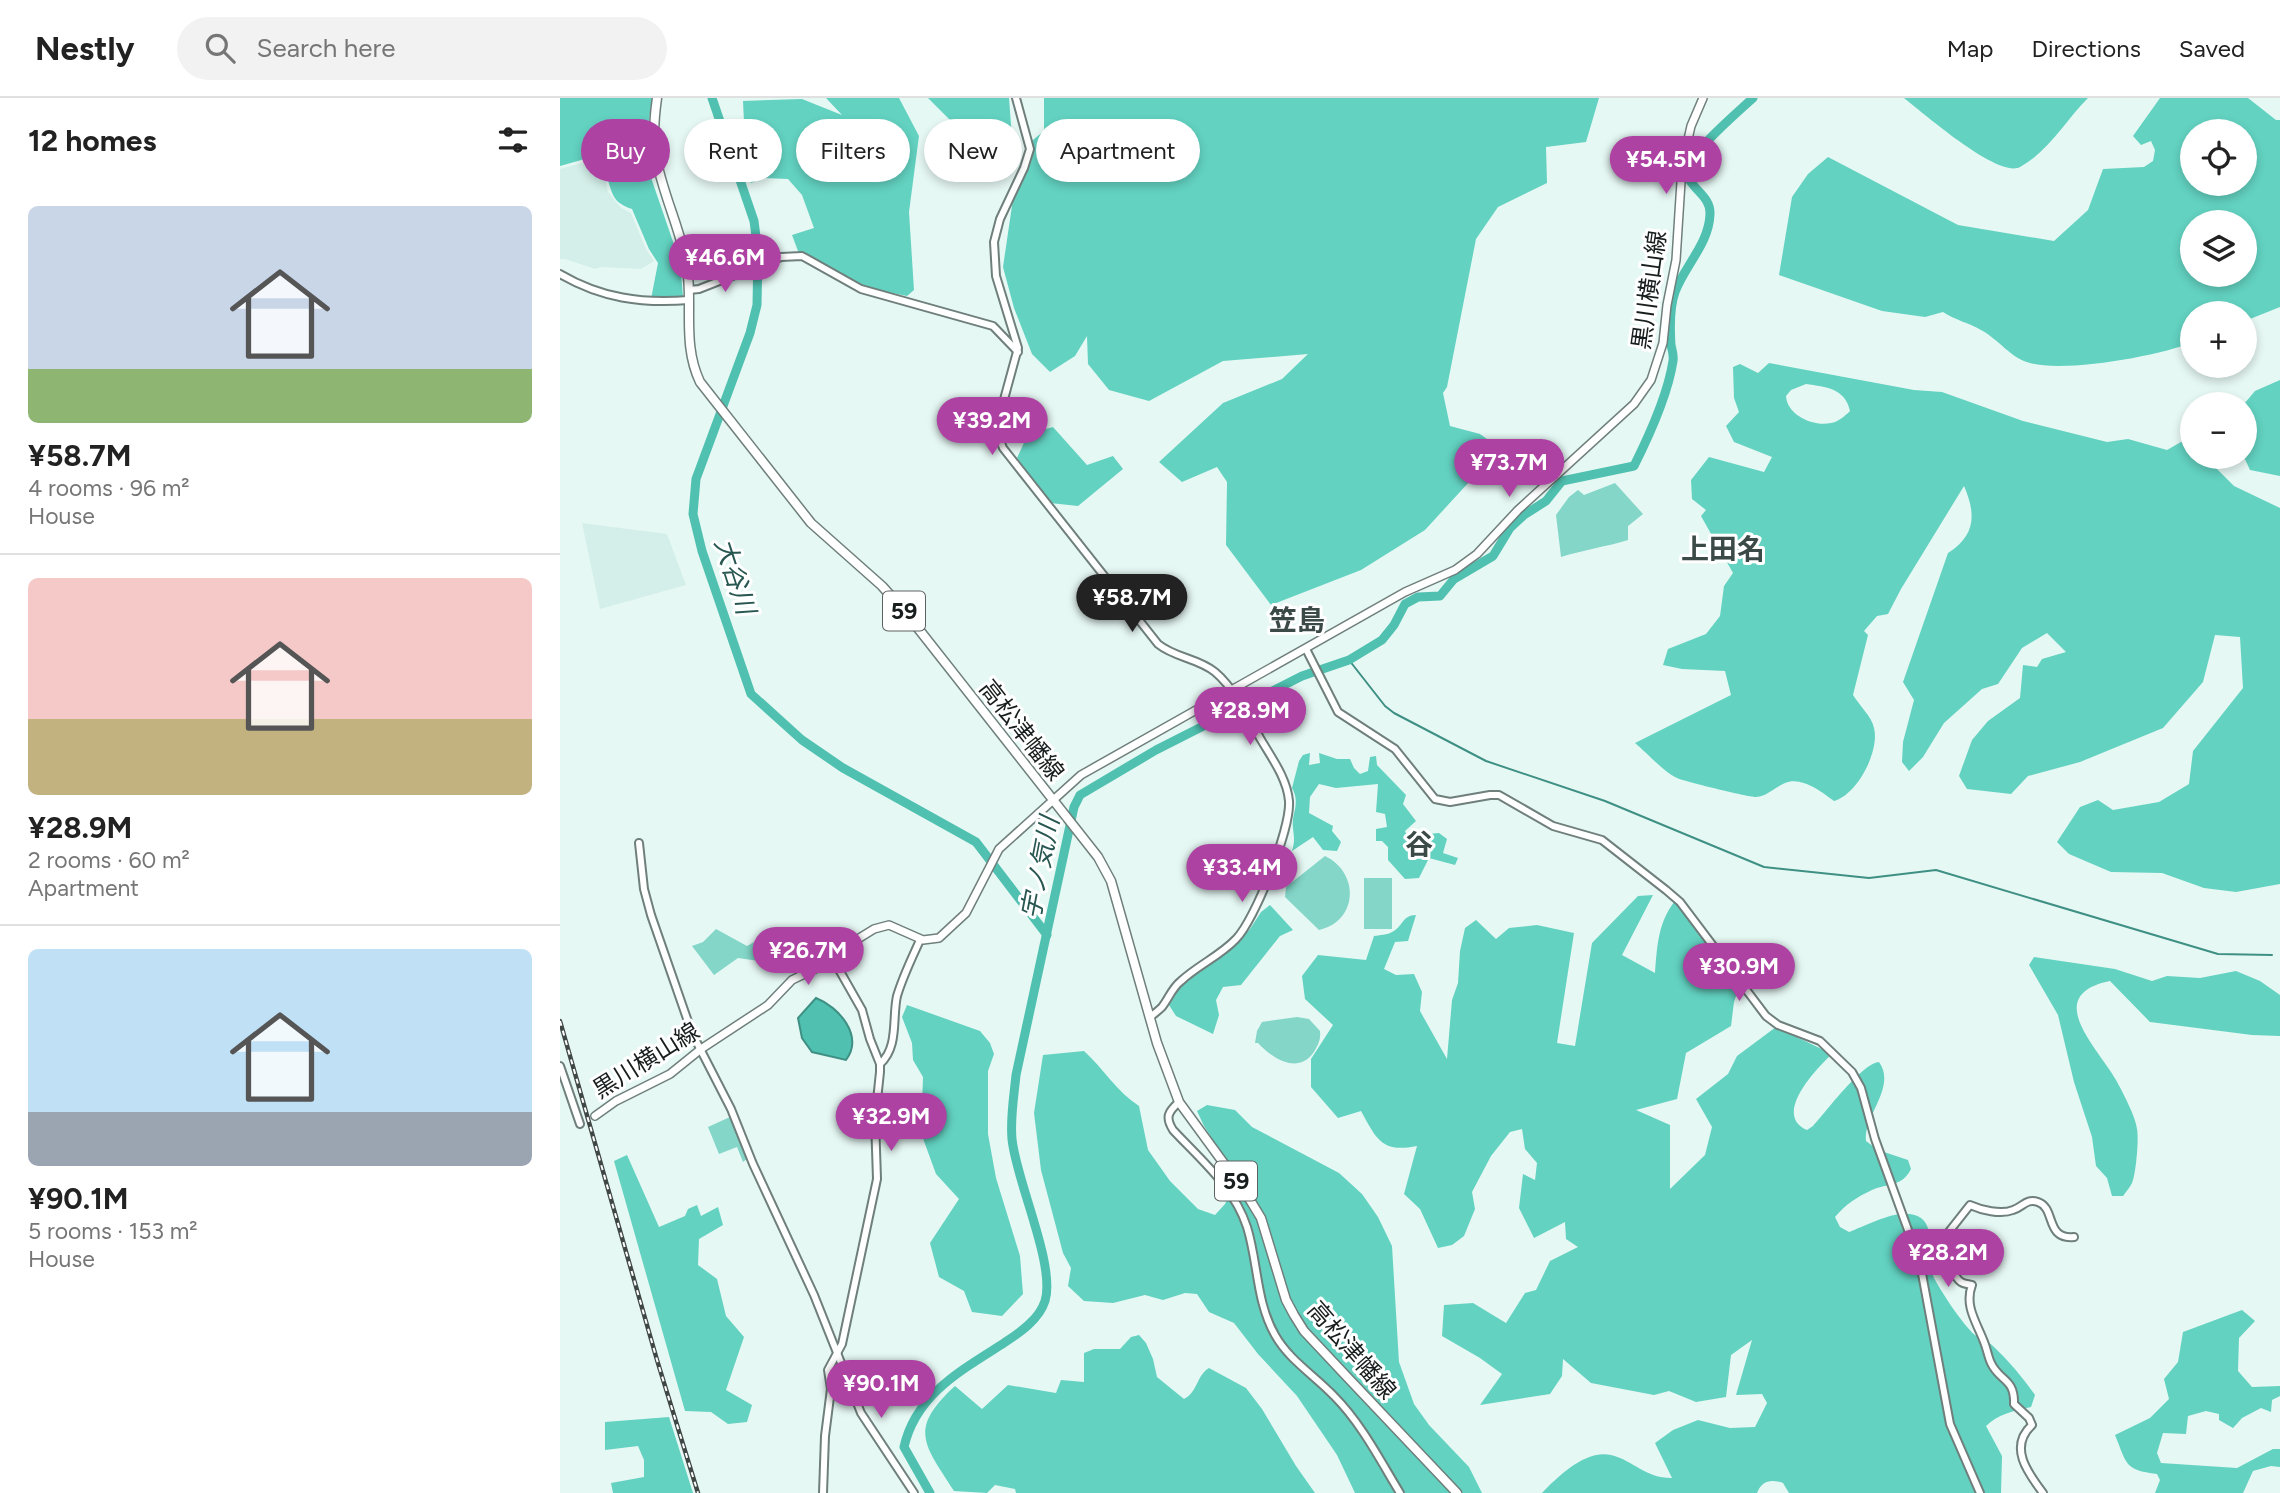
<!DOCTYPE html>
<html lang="en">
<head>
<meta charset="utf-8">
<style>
  body { margin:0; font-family:Figtree,"Noto Sans JP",sans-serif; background:#f2f2f2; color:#222; height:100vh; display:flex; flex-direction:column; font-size:26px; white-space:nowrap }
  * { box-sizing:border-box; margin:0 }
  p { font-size:23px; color:#767676 }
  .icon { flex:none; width:38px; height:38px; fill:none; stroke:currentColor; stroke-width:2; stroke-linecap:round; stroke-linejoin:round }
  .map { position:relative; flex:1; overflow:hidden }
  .sheet { display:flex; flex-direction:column; background:#fff; width:560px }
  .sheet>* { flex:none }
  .guide { position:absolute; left:21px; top:21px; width:665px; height:63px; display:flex; gap:14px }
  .buttons { position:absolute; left:1620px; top:21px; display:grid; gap:14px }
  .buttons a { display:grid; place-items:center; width:77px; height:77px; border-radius:50%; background:#fff; box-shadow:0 4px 10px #0003; font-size:35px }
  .price { position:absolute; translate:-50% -60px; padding:0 16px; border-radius:24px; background:#ae42a3; color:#fff; font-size:23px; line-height:46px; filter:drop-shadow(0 2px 4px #0008) }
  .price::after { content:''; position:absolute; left:50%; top:42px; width:21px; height:16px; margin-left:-10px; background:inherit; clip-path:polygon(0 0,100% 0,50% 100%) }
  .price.on { background:#222; color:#fff }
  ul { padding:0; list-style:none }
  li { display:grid; align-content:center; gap:14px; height:371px; padding:0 28px }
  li+li { border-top:2px solid #e0e0e0 }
  li span { display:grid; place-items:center; height:217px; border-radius:10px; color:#555 }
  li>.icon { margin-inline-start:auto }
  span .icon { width:126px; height:126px; fill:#fffc; stroke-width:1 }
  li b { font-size:30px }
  h2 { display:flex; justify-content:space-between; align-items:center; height:84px; padding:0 28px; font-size:30px }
  .pill { padding:0 24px; border-radius:32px; background:#fff; box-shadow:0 4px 10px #0003; font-size:24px; line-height:63px }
  .pill.on { background:#ae42a3; color:#fff }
  header { display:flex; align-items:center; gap:42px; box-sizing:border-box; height:98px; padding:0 35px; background:#fff; border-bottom:2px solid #e0e0e0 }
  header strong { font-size:33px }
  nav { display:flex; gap:38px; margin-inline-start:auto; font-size:24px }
  .search { width:490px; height:63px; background:#f2f2f2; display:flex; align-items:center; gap:18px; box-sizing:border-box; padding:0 24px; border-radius:38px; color:#767676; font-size:26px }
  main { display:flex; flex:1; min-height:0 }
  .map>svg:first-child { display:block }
  .built { fill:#d4efe9 }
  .green { fill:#83d6c8 }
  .forest { fill:#63d2c1; fill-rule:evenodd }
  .water { fill:#50c1b0; stroke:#3f9084; stroke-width:2 }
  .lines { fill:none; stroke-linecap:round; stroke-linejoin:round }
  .stream { stroke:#3f9084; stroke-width:2 }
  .river { stroke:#50c1b0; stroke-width:9 }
  .tertiary-casing { stroke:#6f7f7c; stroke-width:10 }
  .secondary-casing { stroke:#6f7f7c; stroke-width:10 }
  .primary-casing { stroke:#6f7f7c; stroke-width:11 }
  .tertiary { stroke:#fff; stroke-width:6 }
  .secondary { stroke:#fff; stroke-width:7 }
  .primary { stroke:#fff; stroke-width:8 }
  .rail-casing { stroke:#404846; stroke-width:4.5 }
  .rail { stroke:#fff; stroke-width:2; stroke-dasharray:5; stroke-linecap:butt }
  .labels { text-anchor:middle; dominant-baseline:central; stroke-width:6; stroke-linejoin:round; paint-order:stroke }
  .shield { fill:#fff; stroke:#5d6261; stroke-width:2 }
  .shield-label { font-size:23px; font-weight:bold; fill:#181e1d }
  .street-label { font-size:24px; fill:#181e1d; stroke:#fff }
  .water-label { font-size:26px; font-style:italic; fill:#275750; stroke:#fff }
  .quarter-label { font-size:28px; font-weight:bold; fill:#3b4a47; stroke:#fff }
</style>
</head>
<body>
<header>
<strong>Nestly</strong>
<div class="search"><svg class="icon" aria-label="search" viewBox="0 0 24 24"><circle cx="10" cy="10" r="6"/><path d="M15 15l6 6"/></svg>Search here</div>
<nav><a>Map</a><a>Directions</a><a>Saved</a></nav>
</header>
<main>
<section class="sheet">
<h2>12 homes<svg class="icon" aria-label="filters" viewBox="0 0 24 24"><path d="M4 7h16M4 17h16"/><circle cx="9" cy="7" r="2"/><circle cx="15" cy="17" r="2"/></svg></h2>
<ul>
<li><span style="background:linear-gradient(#c9d6e8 75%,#8fb573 0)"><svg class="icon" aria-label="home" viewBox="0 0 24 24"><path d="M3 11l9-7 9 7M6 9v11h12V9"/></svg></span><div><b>¥58.7M</b><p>4 rooms · 96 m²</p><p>House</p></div></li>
<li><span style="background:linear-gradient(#f6c9c9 65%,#c2b280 0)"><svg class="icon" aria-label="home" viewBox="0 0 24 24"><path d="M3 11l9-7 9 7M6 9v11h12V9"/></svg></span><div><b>¥28.9M</b><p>2 rooms · 60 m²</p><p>Apartment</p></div></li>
<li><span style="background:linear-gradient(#bfe0f5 75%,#9aa5b1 0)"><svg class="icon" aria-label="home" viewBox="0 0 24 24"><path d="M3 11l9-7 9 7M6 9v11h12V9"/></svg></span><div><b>¥90.1M</b><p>5 rooms · 153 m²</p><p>House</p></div></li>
</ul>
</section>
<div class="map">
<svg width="1720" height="1395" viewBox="0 0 1720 1395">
  <rect width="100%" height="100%" fill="#e6f8f4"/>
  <!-- built -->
  <g class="built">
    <path d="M33,62l12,17 3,15 13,16 10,5 15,36 8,12 -13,8 -40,-2 -6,2 -30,-10h-5v-90z"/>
    <path d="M22,425l85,11 19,51 -86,24z"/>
  </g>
  <!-- green -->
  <g class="green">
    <path d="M1055,385l28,31 -15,12v14c-23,7 -45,10 -67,17l-5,-42 13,-18 9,-7 6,5z"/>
    <path d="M765,758c35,17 33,65 -6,74l-34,-33 1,-10z"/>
    <rect x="804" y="780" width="28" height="51"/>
    <path d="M156,831l31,17 7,-4 22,1 -7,11 -10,7 -21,-3 -24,17 -22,-29 11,-4z"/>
    <path d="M737,919l12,2 11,12c1,9 -2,14 -6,21 -16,23 -41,7 -56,-9h-3l2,-12 5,-9z"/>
    <path d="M170,1019l18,41 -5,4 -6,-15 -18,7 -11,-27z"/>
  </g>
  <!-- forest -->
  <g class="forest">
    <path d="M0,0h92l-4,29 -26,-2 -1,34 26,7 33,96 3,35 -32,2 7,-36 -9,-14 -17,-40c-21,-7 -19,-16 -26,-34 -3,-7 -9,-12 -14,-18l-32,9z"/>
    <path d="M266,0h73l20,38 -10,76 5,78 -7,6 -38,-8 -71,-37 -6,-16 22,-7 -12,-33 -14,-16 -24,-1 -13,5 -23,-52 16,-9 -1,-21 59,-2 40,16z"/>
    <path d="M368,0h81l3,40 -54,-10z"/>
    <path d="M484,0h555l-13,44 -40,5 1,36 -49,24 -22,32 -29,148 -4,6 7,33 30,8 18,13 -6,10 -67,73 -64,40 -90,35 -45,-60 1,-63 -10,-15 -35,15 -23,-20 64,-59 59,-24 26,-25 -85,7 -74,40 -40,-11 -21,-26 -1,-28 -12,20 -25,16 -18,-18 -18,-46 -11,-41 11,-75 8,-33 6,-15 16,-13z"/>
    <path d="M1344,0h184c-22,22 -40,54 -68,69 -21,12 -97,-54 -116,-69z"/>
    <path d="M1600,0h88l28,22h4v187l-35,14v-8h-52v29c-33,14 -129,31 -163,21 -18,-4 -32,-24 -49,-33 -12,-7 -26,-10 -38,-18l-18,5 -43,-6 -103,-36 13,-78 16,-23 20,-17 130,68 96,16 34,-31 15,-41 41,-2 9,-6 2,-11 -4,-9 -10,4 -8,-9zM1633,33h52v53h-52zM1633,124h52v53h-52z"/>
    <path d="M1209,265l145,27 28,2 81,29 84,21 21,-3 39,11 14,-8 12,5v10h12l29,29 46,22v376l-44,8 -32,-4 -42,-15 -51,-1 -42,-18 -12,-12 23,-35 18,-7 15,10 46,-8 30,-18 4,-33 50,-63 -3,-51 -25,-2 -12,47 -40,46 -83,34 -52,14 -17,18 -44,-5 -8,-13 13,-36 16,-19 32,-23 3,-33 14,2 5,-8 24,-7 -19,-19 -25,15 -24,36 -16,5 -38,34 -21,34 -14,14 -7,-9 1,-20 11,-42 -11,-18 45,-129c28,-18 28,-39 16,-67l-63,103 -13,25 -11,2 -13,15 4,4 -15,60c6,10 19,22 21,33 6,23 -17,67 -40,73 -12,-9 -33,-25 -49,-18 -10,4 -17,13 -29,14 -4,1 -73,-16 -79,-19 -13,-6 -30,-25 -42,-35l96,-48 -6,-24 -43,-2 -19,-4 5,-16 38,-15 14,-18 4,-30 9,-13 -32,-57 5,-6 -14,-11 -1,-19 18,-23 55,15 8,-15 -38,-15 -8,-16 13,-14 -5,-14 -1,-31 7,-3 18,9zM1246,286c20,3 39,4 44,27 -5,5 -12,11 -19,12 -18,4 -44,-8 -45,-27l5,-6z"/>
    <path d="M1720,282v96l-30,-6 -6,-13v-53l11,-13z"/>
    <path d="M493,329l34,38 26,-9 10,13 -45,37 -28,-3 -33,-45 11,-24z"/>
    <path d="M750,655l-1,12 11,-2 -1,-10 18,6h13l4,9 6,6 8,-3 2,-14 6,-1 1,9 29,30 -3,9 13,17 -11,10 2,5 32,-3 8,6 -4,14 15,5 -3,7 -26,-7 -10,20 -14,1 -17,-19v-13l-6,-6h-6v-12l11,-2 -2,-13 -9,-2 2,-28 -42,4 -17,-4 -9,13 -1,16 24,13 -1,5 9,11 -4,9 -14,-1 -10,-13 -21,14c3,-10 2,-13 1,-23 -2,-15 8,-24 -1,-40l7,-27 4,-6z"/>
    <path d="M1093,797l-31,60 33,18c2,-26 3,-51 20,-72l64,86 -5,15 -3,24 -45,27 -9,46 -41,11 34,15v64l35,-34 7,-28 -16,-28 32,-25 9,-18 39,-29 56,27c-16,15 -60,61 -25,76l6,-4c13,-14 49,-63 66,-64 18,25 -16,54 -13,79l12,9 30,10 3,9c-9,18 -23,14 -39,21 -15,7 -26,14 -37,27l5,10 9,5c19,-7 53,-27 72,-14 16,12 4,42 13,60 8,15 29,47 41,57 6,4 13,6 18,11 16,15 30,32 42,49l-4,12c-17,4 -33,7 -45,19l16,30 -1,37h-212l-6,-10c-12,-4 -21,-3 -26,10h-215c15,-16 44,-44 69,-38 24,6 33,23 61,23l-17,-35 18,-13 25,-10 32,8 25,-1 12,-24 -5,-9 -26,1 16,-55 -21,15 -5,42 -30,5 -27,-11 -15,4 -63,-12 -28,-24 -1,17 -12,18 -70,11 22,-31 -22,-16 -38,-22 2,-31 29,-2 33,20 19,-30 11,-3 14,-29 28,-14 -12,-8 -1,-17 -31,16 -15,-30 4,-34 12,6 2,-17 -12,-14 -3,-20 -12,3 -19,24 -19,36 3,17 -11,27 -12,9 -14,3 -18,-39 -16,-15 13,-48c-35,7 -40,-6 -56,-35l-23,7 -27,-31v-28l22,-34 -28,-26 -3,-23 16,-21 48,5 8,-24c5,-1 14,-1 18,-4 11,-5 10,-17 24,-17l-8,26 -13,1 -11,27 12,6 18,-1 8,18 -2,19 27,48 5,-59 6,-17 2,-32 5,-23 11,-8 20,19 13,-11 28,-3 37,8 -17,110 18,3 17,-103 46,-47z"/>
    <path d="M710,807l23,25 -13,6 -39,49 -18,2 -7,13 3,15 -6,19 -37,-18 -7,-11 12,-19 51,-38 18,-19 11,-17z"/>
    <path d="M1474,859l81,12 37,12 15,-5 33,2 36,-7 24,10 20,14v41l-28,-1 -102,-13 -40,-41c-69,14 -12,67 6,99 6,11 20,37 21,49 2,10 -1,45 -5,54 -2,4 -6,9 -9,13h-11l-5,-18 -11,-12 -4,-29 -18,-55 -16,-67 -29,-50z"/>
    <path d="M347,907l73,26 10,12 4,11 -6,17v63l8,44 24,78 3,38 -21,22 -30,-4 -8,-21 -25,-14 -9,-34 29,-44 -23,-25 -15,-41 2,-56 -10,-17 -1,-17 -10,-26z"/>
    <path d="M524,953c19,17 33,41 55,55l9,44 22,31 28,28 17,6 10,-11 8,-17 -13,-36 -16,-25 -7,-15 10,-6 28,5 17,17 87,46 23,21 16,23 14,29 7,116 15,42 15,21 40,42 13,26h-127l-18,-38 -40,-59 -39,-42 -24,-31 -25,-11 -12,-18 -12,-1 -22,7 -18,-5 -32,8 -29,-2 -16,-15 3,-18 -8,-15 -22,-83 -7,-57 9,-58z"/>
    <path d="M67,1057l32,72 26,-11 3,-7 9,-4 4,11 17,-9 5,18 -24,14 -1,26 19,14 9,37 18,21 -18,53 26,15 -5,17 -19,2 -17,-12 -26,-1 -71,-250z"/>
    <path d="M1682,1212l13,11 -16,17 -1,33 14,16 28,-1v10l-8,4 -1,12 -10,-4 -19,10 -9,10 -14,-8v-6l-13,-3 -18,5 -2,18 -23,-1 -6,20 4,10 76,5 36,-19h7v18l-9,-1 -18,5 -10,22h-88l5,-13 -3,-6c-33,-4 -30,-10 -42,-39l35,-17 19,-19 -5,-20 14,-17 5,-30z"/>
    <path d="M579,1237l7,8 7,16 4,18 27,22c14,-7 12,-23 25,-31l37,20 16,21 34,57 19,27h-299l-1,-4 -20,-4 -8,8 -33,-2c-29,-46 -47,-61 1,-105l27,23 26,-24 48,8 5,-13 23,2v-29l10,-4h26l11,-12z"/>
    <path d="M109,1319l24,76h-80l-2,-10 33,-6v-17l-6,-14 -33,4v-28z"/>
  </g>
  <!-- water -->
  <path class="water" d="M256,900c23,9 48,38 30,62l-34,-8 -10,-14 -4,-20z"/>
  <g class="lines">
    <!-- stream -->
    <path class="stream" d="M789,562l36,46 9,7 92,48 119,40 159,66 105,11 67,-8 282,84 54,1"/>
    <!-- river -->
    <g class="river">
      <path d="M152,0l42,123 4,31 -1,53 -7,28 -54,146 -3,35 9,37 49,143 51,46 41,28 133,74 71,93"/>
      <path d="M370,1395l-26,-46c12,-53 58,-77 100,-104 15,-10 35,-23 41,-42 11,-36 -29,-120 -33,-162 -2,-21 2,-43 4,-64l58,-268 6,-12 76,-45 146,-74 47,-16 33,-20 12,-15 11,-21 13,-7 22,-1 14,-17 39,-23 17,-28 14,-13 22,-14 16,-20 72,-15c15,-30 34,-72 39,-105 1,-6 -1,-11 -2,-16 -1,-15 -1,-39 4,-53 10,-27 34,-48 35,-78 1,-21 -26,-27 -22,-46 3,-16 51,-57 65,-70"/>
    </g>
    <defs>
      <g id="tertiary">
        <path d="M456,0l14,51 -6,19 -24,51 -6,23 2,34 22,72 -18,66 -2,21 5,13 155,196c17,14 40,14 57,28 19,16 33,44 45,66 11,19 27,40 29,63 2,27 -34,119 -53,138 -16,17 -38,26 -55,42 -9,7 -12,17 -19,26 -3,3 -8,7 -12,10"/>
        <path d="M0,176c41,24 82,30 129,26"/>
        <path d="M129,192l10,-1 82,-32 21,-1 59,33 132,37 25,26"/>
        <path d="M746,551l32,63 57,37 40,50 15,3 40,-7h9l54,31 49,14 64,50 14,12 86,114 12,9 42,16 32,31 9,16 14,51 45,124 30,161 30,69"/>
        <path d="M79,745l5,46 7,26 41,118 39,76 22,55 61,131 47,118 53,80"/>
        <path d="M320,966c19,-17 12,-46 17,-68 6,-20 15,-38 23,-56"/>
        <path d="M0,968l20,58"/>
        <path d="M619,1004c-11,10 -14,15 -6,28 27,29 61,57 74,97 11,35 9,75 28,108 14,25 39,40 59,61 27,27 46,64 66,97"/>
        <path d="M263,1395l2,-57 6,-47 -3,-19 14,-26 35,-165 -2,-60 5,-47v-8l-10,-25 -8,-29 -29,-51"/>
        <path d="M1483,1395c-15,-20 -35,-46 -11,-68l-3,-7 -15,-14c1,-26 -15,-23 -23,-41 -3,-6 -4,-14 -7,-21 -7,-19 -20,-36 -12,-57 -4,-1 -8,-1 -11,-3 -9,-6 -18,-35 -17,-44l26,-33c11,5 31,10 43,5 10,-3 13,-12 25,-8 18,6 7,38 36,35"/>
      </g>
      <path id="secondary" d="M35,1018l21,-15 54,-27 31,-25 67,-44 24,-25 35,-17 13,-13 34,-21 15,-4 34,15 16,-2 27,-25 33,-64 82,-74 324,-183 50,-22 22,-16 41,-44 116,-106 17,-24 12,-37 4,-38 9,-45 6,-94 9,-40 12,-28"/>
      <path id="primary" d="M97,0c-3,21 -5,43 0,64 7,35 24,69 30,104 6,40 -5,78 13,116l111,141 71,63 24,27 192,244 13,24 46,162 22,59 68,93 14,23 25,82 8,15 10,16 46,49 107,113"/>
    </defs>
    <!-- tertiary casing -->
    <use href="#tertiary" class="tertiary-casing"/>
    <!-- secondary casing -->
    <use href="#secondary" class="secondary-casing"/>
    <!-- primary casing -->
    <use href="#primary" class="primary-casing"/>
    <!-- tertiary -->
    <use href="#tertiary" class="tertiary"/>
    <!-- secondary -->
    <use href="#secondary" class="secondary"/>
    <!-- primary -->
    <use href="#primary" class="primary"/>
    <defs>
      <path id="rail" d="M0,923l97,339 41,133"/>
    </defs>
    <!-- rail casing -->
    <use href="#rail" class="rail-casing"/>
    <!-- rail -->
    <use href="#rail" class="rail"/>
  </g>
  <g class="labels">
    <!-- shield labels -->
    <g class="shield">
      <rect x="323" y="493.5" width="42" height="39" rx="5"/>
      <rect x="655" y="1063.5" width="42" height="39" rx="5"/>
    </g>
    <g class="shield-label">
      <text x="344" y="513">59</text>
      <text x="676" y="1083">59</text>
    </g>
    <!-- street labels -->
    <g class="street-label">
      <text transform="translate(1089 192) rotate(-82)">黒川横山線</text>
      <text transform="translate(462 632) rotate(52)">高松津幡線</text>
      <text transform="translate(86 962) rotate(-32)">黒川横山線</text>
      <text transform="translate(792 1252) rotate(49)">高松津幡線</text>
    </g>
    <!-- water labels -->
    <g class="water-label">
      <text transform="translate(175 478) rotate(72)">大谷川</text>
      <text transform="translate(480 770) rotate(-79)">宇ノ気川</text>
    </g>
    <!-- quarter labels -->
    <g class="quarter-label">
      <text x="1163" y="451">上田名</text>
      <text x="737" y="522">笠島</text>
      <text x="859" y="746">谷</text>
    </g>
  </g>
</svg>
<div class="buttons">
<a><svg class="icon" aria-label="locate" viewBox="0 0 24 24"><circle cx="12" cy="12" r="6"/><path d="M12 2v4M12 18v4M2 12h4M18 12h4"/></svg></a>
<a><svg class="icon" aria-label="layers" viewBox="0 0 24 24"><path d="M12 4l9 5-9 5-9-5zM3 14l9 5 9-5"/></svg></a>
<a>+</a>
<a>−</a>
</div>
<b class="price" style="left:1106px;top:98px">¥54.5M</b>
<b class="price" style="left:165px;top:196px">¥46.6M</b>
<b class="price" style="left:432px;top:359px">¥39.2M</b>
<b class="price" style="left:949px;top:401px">¥73.7M</b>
<b class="price on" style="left:572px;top:536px">¥58.7M</b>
<b class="price" style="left:690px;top:649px">¥28.9M</b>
<b class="price" style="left:682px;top:806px">¥33.4M</b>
<b class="price" style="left:248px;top:889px">¥26.7M</b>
<b class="price" style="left:1179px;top:905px">¥30.9M</b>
<b class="price" style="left:331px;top:1055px">¥32.9M</b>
<b class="price" style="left:1388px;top:1191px">¥28.2M</b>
<b class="price" style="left:321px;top:1322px">¥90.1M</b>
<div class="guide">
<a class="pill on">Buy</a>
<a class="pill">Rent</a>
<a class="pill">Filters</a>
<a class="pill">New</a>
<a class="pill">Apartment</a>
</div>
</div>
</main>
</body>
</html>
